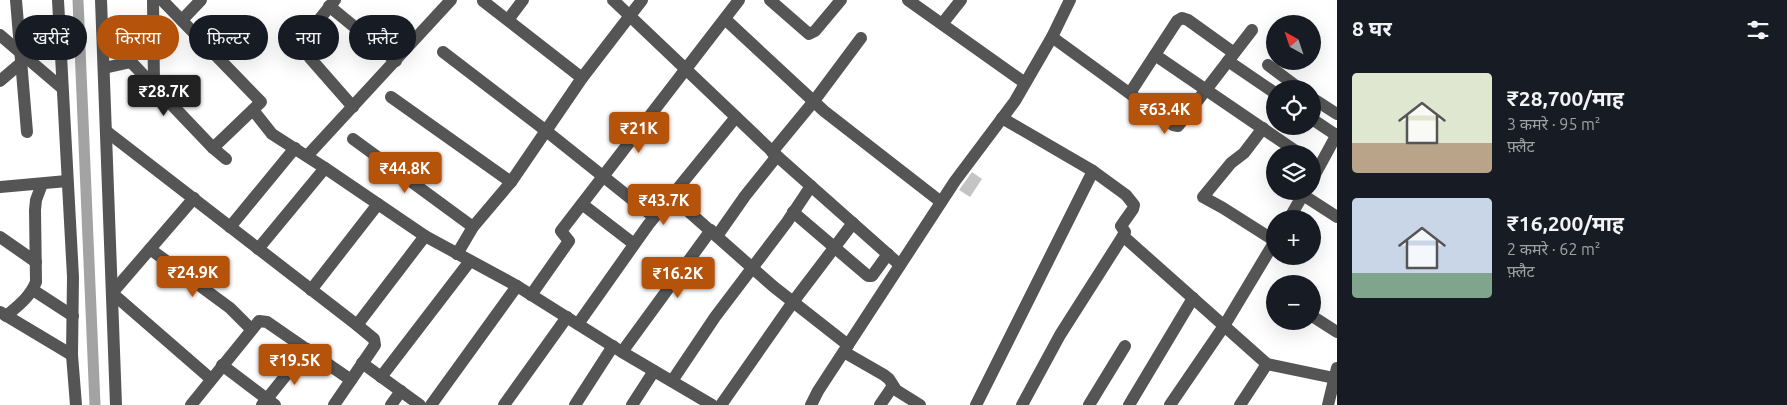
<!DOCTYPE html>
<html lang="hi">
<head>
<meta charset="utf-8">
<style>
  body { margin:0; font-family:Ubuntu,"Noto Sans Devanagari",sans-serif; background:#242831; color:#f1f3f6; height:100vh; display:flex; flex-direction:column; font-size:19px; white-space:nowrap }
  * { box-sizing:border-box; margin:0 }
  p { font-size:16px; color:#9ea1a6 }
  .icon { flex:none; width:28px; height:28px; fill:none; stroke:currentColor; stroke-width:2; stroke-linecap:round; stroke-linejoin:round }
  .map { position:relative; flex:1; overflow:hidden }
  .panel { display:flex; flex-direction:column; background:#171b24; width:450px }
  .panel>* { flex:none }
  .top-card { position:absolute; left:15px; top:15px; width:475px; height:45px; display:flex; gap:10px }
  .needle { width:32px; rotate:320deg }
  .tools { position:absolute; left:1266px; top:15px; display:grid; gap:10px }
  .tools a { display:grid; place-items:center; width:55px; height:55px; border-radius:50%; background:#171b24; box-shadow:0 5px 20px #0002; font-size:25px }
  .price { position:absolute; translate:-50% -42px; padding:0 11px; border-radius:5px; background:#b45309; color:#fff; font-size:16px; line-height:32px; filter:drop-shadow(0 1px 2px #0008) }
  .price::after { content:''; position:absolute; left:50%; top:30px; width:15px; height:11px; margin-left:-8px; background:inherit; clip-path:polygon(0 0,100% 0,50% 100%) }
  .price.active { background:#222; color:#fff }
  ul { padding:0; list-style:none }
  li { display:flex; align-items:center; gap:15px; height:125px; padding:0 15px }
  li span { display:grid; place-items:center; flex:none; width:140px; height:100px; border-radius:5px; color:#555 }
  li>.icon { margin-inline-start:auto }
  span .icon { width:60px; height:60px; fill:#fffc; stroke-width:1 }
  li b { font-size:21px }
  h2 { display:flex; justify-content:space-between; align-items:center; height:60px; padding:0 15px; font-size:21px }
  .chip { padding:0 18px; border-radius:22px; background:#171b24; box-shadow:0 5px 20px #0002; font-size:18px; line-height:45px }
  .chip.active { background:#b45309; color:#fff }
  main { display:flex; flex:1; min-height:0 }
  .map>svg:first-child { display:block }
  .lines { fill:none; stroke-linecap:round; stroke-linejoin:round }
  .canal { stroke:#a3a3a3; stroke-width:11 }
  .building { fill:#c4c4c4 }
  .minor { stroke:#555; stroke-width:12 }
</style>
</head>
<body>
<main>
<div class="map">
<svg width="1337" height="405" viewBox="0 0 1337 405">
  <rect width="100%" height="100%" fill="#fff"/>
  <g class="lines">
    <!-- canal -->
    <path class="canal" d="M78,0l17,405"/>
  </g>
  <!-- building -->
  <path class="building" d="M972,172l10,7 -12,18 -11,-7z"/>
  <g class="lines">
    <!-- minor -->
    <g class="minor">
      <path d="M16,0l11,132"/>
      <path d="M58,0l15,277 -1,78 4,50"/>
      <path d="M101,0l15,405"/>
      <path d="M153,0l1,85"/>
      <path d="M162,0l99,102 -48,46"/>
      <path d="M335,0l-34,42 9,16 43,49"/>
      <path d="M613,0l164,156 123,109"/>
      <path d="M770,0l39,34 6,-3 26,-31"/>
      <path d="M908,0l117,83"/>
      <path d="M483,1l99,77"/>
      <path d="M329,6l67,55"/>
      <path d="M725,19l99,92 117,91"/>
      <path d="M182,20l19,-20"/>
      <path d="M508,20l15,-20"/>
      <path d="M942,24l19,-24"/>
      <path d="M0,35l62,53"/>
      <path d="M1052,37l121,88 5,1 74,-96"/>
      <path d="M443,52l102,78 109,87"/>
      <path d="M1155,55l145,99"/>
      <path d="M1228,61l47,32"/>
      <path d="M1268,65l32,24"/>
      <path d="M104,68l27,-6 82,86 13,11"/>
      <path d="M0,81l21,-18"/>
      <path d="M1130,93l47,-72 5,-3 6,2 46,33"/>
      <path d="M391,97l120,85"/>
      <path d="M1312,98l25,16"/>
      <path d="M253,110l19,24 53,34 100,68 92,50 105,66 90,53"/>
      <path d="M1002,118l91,53 33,24 8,10 -1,4 -12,17 4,6 -2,4"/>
      <path d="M1312,119l24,16"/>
      <path d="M1263,128l-19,25 -13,10 -28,34 20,11 52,33"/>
      <path d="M106,131l251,194 68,-89"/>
      <path d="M353,139l120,88"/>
      <path d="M772,152l42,-51 47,-63"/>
      <path d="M307,156l144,-156"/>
      <path d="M1312,180l25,-46"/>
      <path d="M0,187l67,-6"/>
      <path d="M1303,195l34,22"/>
      <path d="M671,196l103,91 74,58"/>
      <path d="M194,198l-82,95 99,86"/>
      <path d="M582,204l52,40"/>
      <path d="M793,212l75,64h4l16,-22"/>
      <path d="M1289,219l16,-28"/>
      <path d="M230,227l65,-79"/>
      <path d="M717,236l28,-40 32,-40"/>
      <path d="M0,237l36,25"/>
      <path d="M150,249l80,59 21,21"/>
      <path d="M258,249l67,-81"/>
      <path d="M457,254l16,-27 38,-45 71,-104 60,-78"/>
      <path d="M33,290l40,26"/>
      <path d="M311,290l67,-86"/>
      <path d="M531,295l38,-54 -8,-10 178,-231"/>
      <path d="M0,312l72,43"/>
      <path d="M6,316c12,-10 24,-19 30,-34l-1,-72 1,-10 6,-16"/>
      <path d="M1312,316l25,16"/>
      <path d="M578,324l70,-99 88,-108"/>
      <path d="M622,352l89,-122"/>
      <path d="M844,352l40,23 5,4 7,11 24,15"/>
      <path d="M362,363l58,42"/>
      <path d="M222,365l53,40"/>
      <path d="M381,377l89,-116"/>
      <path d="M672,381l43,-64 72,-95 24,-36"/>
      <path d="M191,405l68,-84 8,1 84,58"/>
      <path d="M262,405l45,-56"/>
      <path d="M334,405l41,-60 -1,-6 -17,-14"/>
      <path d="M391,405l10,-14"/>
      <path d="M431,405l86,-119"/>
      <path d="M504,405l63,-88"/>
      <path d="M575,405l38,-59"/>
      <path d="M632,405l22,-34"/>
      <path d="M721,405l72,-103 60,-79"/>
      <path d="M811,405l7,-14 137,-210 60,-80 37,-64 18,-37"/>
      <path d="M880,405l13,-19"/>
      <path d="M976,405l117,-234"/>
      <path d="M1022,405l38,-70 63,-99 144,128"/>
      <path d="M1089,405l36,-59"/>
      <path d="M1129,405l64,-107"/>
      <path d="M1170,405l54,-79 51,-85"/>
      <path d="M1240,405l27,-41 67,14"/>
      <path d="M1328,405l9,-37"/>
    </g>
  </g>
</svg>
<div class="tools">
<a><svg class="needle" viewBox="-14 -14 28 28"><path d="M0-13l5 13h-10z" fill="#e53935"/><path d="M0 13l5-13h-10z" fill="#9ea1a6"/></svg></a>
<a><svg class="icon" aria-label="locate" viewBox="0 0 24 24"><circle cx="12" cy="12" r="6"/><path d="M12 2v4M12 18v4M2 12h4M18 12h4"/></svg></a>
<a><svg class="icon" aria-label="layers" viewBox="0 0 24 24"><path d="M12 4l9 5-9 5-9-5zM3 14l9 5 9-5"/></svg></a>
<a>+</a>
<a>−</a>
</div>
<b class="price active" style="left:164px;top:117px">₹28.7K</b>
<b class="price" style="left:1165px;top:135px">₹63.4K</b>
<b class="price" style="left:639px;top:154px">₹21K</b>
<b class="price" style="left:405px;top:194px">₹44.8K</b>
<b class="price" style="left:664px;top:226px">₹43.7K</b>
<b class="price" style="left:193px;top:298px">₹24.9K</b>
<b class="price" style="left:678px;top:299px">₹16.2K</b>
<b class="price" style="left:295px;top:386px">₹19.5K</b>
<div class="top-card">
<a class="chip">खरीदें</a>
<a class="chip active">किराया</a>
<a class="chip">फ़िल्टर</a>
<a class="chip">नया</a>
<a class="chip">फ़्लैट</a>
</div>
</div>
<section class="panel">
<h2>8 घर<svg class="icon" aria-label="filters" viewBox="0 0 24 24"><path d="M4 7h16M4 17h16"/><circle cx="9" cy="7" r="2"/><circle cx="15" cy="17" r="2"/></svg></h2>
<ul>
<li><span style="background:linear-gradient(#dfe7d0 70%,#b9a48a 0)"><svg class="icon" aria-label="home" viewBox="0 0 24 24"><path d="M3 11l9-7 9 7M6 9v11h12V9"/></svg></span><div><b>₹28,700/माह</b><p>3 कमरे · 95 m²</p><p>फ़्लैट</p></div></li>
<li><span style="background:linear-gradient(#c9d6e8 75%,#7fa58c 0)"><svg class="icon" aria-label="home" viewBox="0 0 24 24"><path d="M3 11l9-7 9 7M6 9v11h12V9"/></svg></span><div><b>₹16,200/माह</b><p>2 कमरे · 62 m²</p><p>फ़्लैट</p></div></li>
</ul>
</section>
</main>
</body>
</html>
